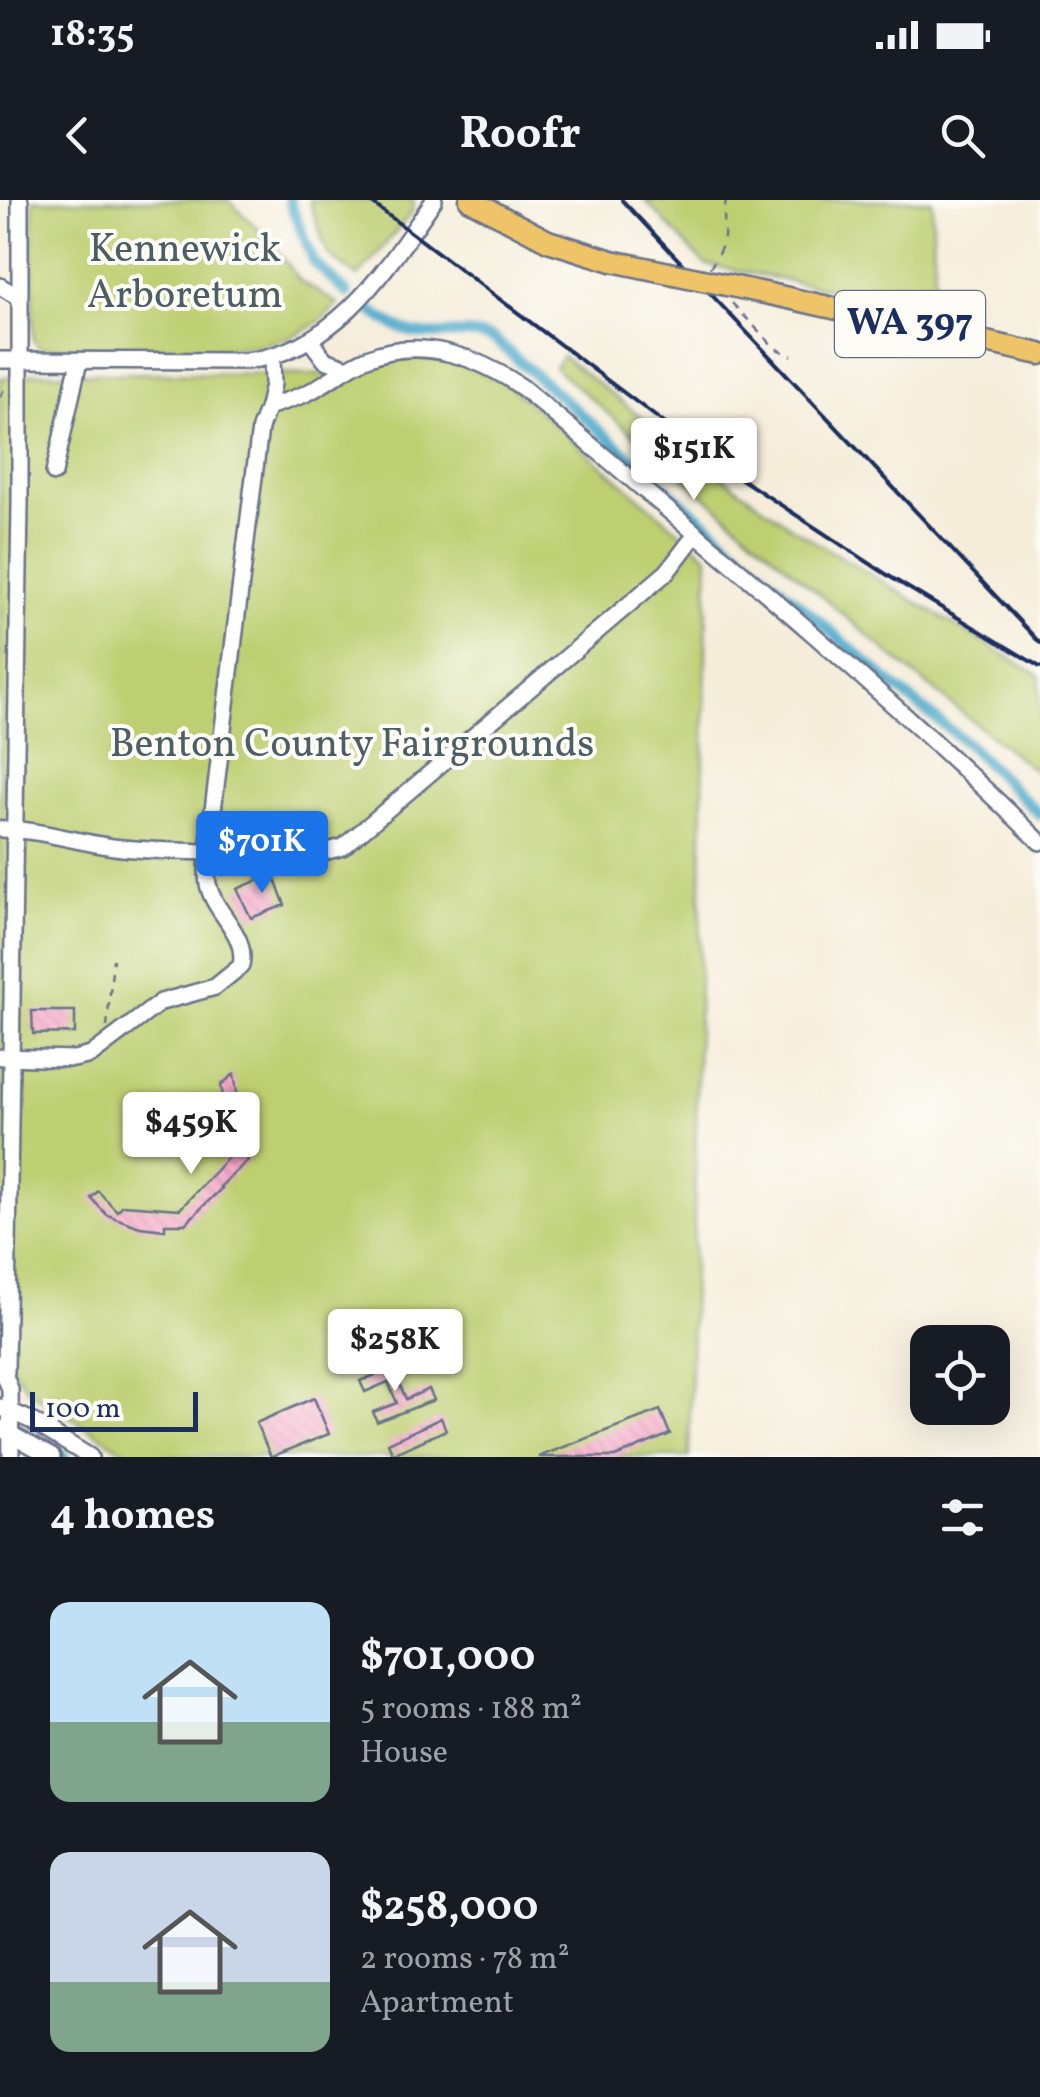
<!DOCTYPE html>
<html lang="en">
<head>
<meta charset="utf-8">
<style>
  body { margin:0; font-family:Vollkorn,serif; background:#20242c; color:#f1f3f6; height:100vh; display:flex; flex-direction:column; font-size:38px; white-space:nowrap }
  * { box-sizing:border-box; margin:0 }
  p { font-size:32px; color:#9ea1a6 }
  .icon { flex:none; width:55px; height:55px; fill:none; stroke:currentColor; stroke-width:2; stroke-linecap:round; stroke-linejoin:round }
  .map { position:relative; height:1257px; overflow:hidden }
  .sheet { display:flex; flex-direction:column; background:#171b24; flex:1 }
  .sheet>* { flex:none }
  .fabs { position:absolute; left:910px; top:1125px; display:grid; gap:20px }
  .fabs a { display:grid; place-items:center; width:100px; height:100px; border-radius:20px; background:#171b24; box-shadow:0 10px 40px #0002; font-size:50px }
  .scale { position:absolute; left:30px; bottom:25px; width:168px; box-sizing:border-box; padding-left:10px; border:5px solid #1b2f5e; border-top:0; font-size:28px; line-height:35px; white-space:nowrap; color:#1b2f5e; -webkit-text-stroke:8px #fdfcf7; paint-order:stroke }
  .price { position:absolute; translate:-50% -85px; padding:0 22px; border-radius:10px; background:#fff; color:#222; font-size:32px; line-height:65px; filter:drop-shadow(0 2px 5px #0008) }
  .price::after { content:''; position:absolute; left:50%; top:60px; width:30px; height:22px; margin-left:-15px; background:inherit; clip-path:polygon(0 0,100% 0,50% 100%) }
  .price.active { background:#1a73e8; color:#fff }
  ul { padding:0; list-style:none }
  li { display:flex; align-items:center; gap:30px; height:250px; padding:0 50px }
  li span { display:grid; place-items:center; flex:none; width:280px; height:200px; border-radius:20px; color:#555 }
  li>.icon { margin-inline-start:auto }
  span .icon { width:120px; height:120px; fill:#fffc; stroke-width:1 }
  li b { font-size:42px }
  h2 { display:flex; justify-content:space-between; align-items:center; height:120px; padding:0 50px; font-size:42px }
  .status { display:flex; justify-content:space-between; align-items:center; height:70px; padding:0 50px; background:#171b24; direction:ltr }
  .status svg { height:28px; fill:currentColor }
  header { display:flex; justify-content:space-between; align-items:center; height:130px; padding:0 50px; background:#171b24; font-size:45px; font-weight:700 }
  .map>svg:first-child { display:block }
  .green { fill:#becf72; stroke:#6c7f68; stroke-width:2.5 }
  .lines { fill:none; stroke-linecap:round; stroke-linejoin:round }
  .canal { stroke:#4ca9ca; stroke-width:11 }
  .building { fill:url(#building-back-hatch) }
  .minor-casing { stroke:#677289; stroke-width:20 }
  .major-casing { stroke:#677289; stroke-width:25 }
  .path { stroke:#677289; stroke-width:2.5; stroke-dasharray:8 8; stroke-linecap:butt }
  .minor { stroke:#fff; stroke-width:15 }
  .major { stroke:#efc469; stroke-width:20 }
  .rail { stroke:#1b2f5e; stroke-width:4 }
  .major-bridge-casing { stroke:#677289; stroke-width:25; stroke-linecap:butt }
  .major-bridge { stroke:#efc469; stroke-width:20 }
  .labels { text-anchor:middle; dominant-baseline:central; stroke-width:8; stroke-linejoin:round; paint-order:stroke }
  .shield { fill:#fdfcf7; stroke:#5f6c8c; stroke-width:2.5 }
  .shield-label { font-size:38px; font-weight:bold; fill:#1b2f5e }
  .park-label { font-size:40px; fill:#4c5f64; stroke:#fdfcf7 }
</style>
</head>
<body>
<div class="status"><b>18:35</b><svg viewBox="0 0 49 12"><path d="M0 12V9h3v3zM5 12V6h3v6zM10 12V3h3v9zM15 12V0h3v12zM26 1h20v11H26zM47 4h2v5h-2z"/></svg></div>
<header><svg class="icon" aria-label="back" viewBox="0 0 24 24"><path d="M15 5l-7 7 7 7"/></svg>Roofr<svg class="icon" aria-label="search" viewBox="0 0 24 24"><circle cx="10" cy="10" r="6"/><path d="M15 15l6 6"/></svg></header>
<div class="map">
<svg width="1040" height="1257" viewBox="0 0 1040 1257">
  <defs>
    <pattern id="building-back-hatch" width="6" height="6" patternUnits="userSpaceOnUse" patternTransform="scale(2.5)"><rect width="6" height="6" fill="#f6a8c8"/><path d="M-1 5l2 2M0 0l6 6M5-1l2 2" fill="none" stroke="#d291ae"/></pattern>
  </defs>
  <rect width="100%" height="100%" fill="#fdfcf7"/>
  <filter id="ink" filterUnits="userSpaceOnUse"><feTurbulence type="fractalNoise" baseFrequency=".01" numOctaves="2"/><feDisplacementMap in="SourceGraphic" scale="20" xChannelSelector="R" yChannelSelector="G"/><feConvolveMatrix kernelMatrix="1 2 1 2 8 2 1 2 1" color-interpolation-filters="sRGB"/></filter>
  <filter id="wash" filterUnits="userSpaceOnUse"><feTurbulence type="fractalNoise" baseFrequency=".0048" numOctaves="4" result="noise"/><feDisplacementMap in="SourceGraphic" scale="40" xChannelSelector="R" yChannelSelector="G"/><feGaussianBlur stdDeviation="2.25" result="paint"/><feColorMatrix in="noise" values="0 0 0 0 0 0 0 0 0 0 0 0 0 0 0 0 0 1.4 0 .05"/><feComposite in="paint" operator="in"/></filter>
  <g filter="url(#wash)">
    <rect width="100%" height="100%" fill="#f5edda"/>
    <!-- green -->
    <g class="green">
      <path d="M33,0h195l41,39 31,42 38,23c-46,53 -119,45 -182,44 -39,0 -77,0 -116,0l-7,-8z"/>
      <path d="M309,0h105l-2,12 -54,65 -30,-22z"/>
      <path d="M645,0h287l4,115 -85,-22 -147,-29z"/>
      <path d="M562,156l97,75 135,98 246,147v99l-141,-113 -344,-294z"/>
      <path d="M397,157l58,3 51,23 202,173 -19,901h-555l-105,-66 -29,-40v-973l40,-5 311,1z"/>
    </g>
    <g class="lines">
      <!-- canal -->
      <g class="canal">
        <path d="M289,0l25,62 33,31"/>
        <path d="M370,110c16,11 32,22 51,24 30,3 39,-6 73,5l400,347 71,56 75,73"/>
        <path d="M25,1233l39,24"/>
      </g>
    </g>
    <g id="blocks">
      <!-- building -->
      <g class="building">
        <path d="M273,674l12,31 -34,13 -14,-29z"/>
        <path d="M32,811h43v22l-42,1z"/>
        <path d="M234,874l14,86 -28,27 2,1 -37,36h-20v6l-25,-3 -33,-12 -16,-17 7,-7 19,20 6,-6 57,4 52,-56 -11,-68z"/>
        <path d="M398,1166l4,10 -5,2 9,21 23,-10 5,11 -57,22 -4,-10 24,-9 -9,-21 -23,10 -5,-11z"/>
        <path d="M314,1198l15,36 -58,23 -15,-34z"/>
        <path d="M660,1210l10,24 -55,23h-77z"/>
        <path d="M441,1218l5,12 -53,24 -5,-11z"/>
      </g>
    </g>
  </g>
  <g filter="url(#ink)">
    <use href="#blocks" fill-opacity="0" stroke="#677289" stroke-width="2.5"/>
    <g class="lines">
      <defs>
        <g id="minor">
          <path d="M0,86l20,12"/>
          <path d="M310,140l15,20 23,8"/>
          <path d="M272,158l1,26 -5,23c12,-4 25,-8 37,-13 22,-10 40,-27 62,-36 54,-22 112,-1 156,30 176,148 353,294 517,454"/>
          <path d="M0,160l246,1c90,-10 141,-93 188,-161"/>
          <path d="M54,273l25,-112"/>
          <path d="M0,629c42,0 81,15 122,19 67,6 135,3 202,4l19,-5 324,-275 29,-38"/>
          <path d="M2,857l72,2 17,-4 70,-53 54,-15 26,-21c7,-33 -27,-52 -33,-82 -2,-10 0,-23 0,-33l52,-423 8,-21"/>
          <path d="M0,1163l10,26 1,68"/>
          <path d="M6,1172l14,-867v-305"/>
          <path d="M0,1207l30,13 60,37"/>
          <path d="M0,1228l52,29"/>
        </g>
        <g id="major">
          <path d="M470,0l78,41 64,20"/>
          <path d="M779,96l261,58"/>
        </g>
      </defs>
      <!-- minor casing -->
      <use href="#minor" class="minor-casing"/>
      <!-- major casing -->
      <use href="#major" class="major-casing"/>
      <!-- path -->
      <g class="path">
        <path d="M710,68c23,-38 10,-31 16,-68"/>
        <path d="M732,103l43,45 17,8"/>
        <path d="M0,197l4,-8h4"/>
        <path d="M107,827l6,-68"/>
      </g>
      <!-- minor -->
      <use href="#minor" class="minor"/>
      <!-- major -->
      <use href="#major" class="major"/>
      <!-- rail -->
      <g class="rail">
        <path d="M368,0l352,265 172,113 148,89"/>
        <path d="M622,0l418,443"/>
      </g>
      <defs>
        <path id="major-bridge" d="M612,61l167,35"/>
      </defs>
      <!-- major-bridge casing -->
      <use href="#major-bridge" class="major-bridge-casing"/>
      <!-- major-bridge -->
      <use href="#major-bridge" class="major-bridge"/>
    </g>
  </g>
  <g class="labels">
    <!-- shield labels -->
    <rect class="shield" x="835" y="91" width="150" height="66" rx="8"/>
    <g class="shield-label">
      <text x="910" y="124">WA 397</text>
    </g>
    <!-- park labels -->
    <g class="park-label">
      <text x="185" y="51">Kennewick<tspan x="185" dy="46">Arboretum</tspan></text>
      <text x="352" y="546">Benton County Fairgrounds</text>
    </g>
  </g>
</svg>
<div class="fabs">
<a><svg class="icon" aria-label="locate" viewBox="0 0 24 24"><circle cx="12" cy="12" r="6"/><path d="M12 2v4M12 18v4M2 12h4M18 12h4"/></svg></a>
</div>
<div class="scale">100 m</div>
<b class="price" style="left:694px;top:303px">$151K</b>
<b class="price active" style="left:262px;top:696px">$701K</b>
<b class="price" style="left:191px;top:977px">$459K</b>
<b class="price" style="left:395px;top:1194px">$258K</b>
</div>
<section class="sheet">
<h2>4 homes<svg class="icon" aria-label="filters" viewBox="0 0 24 24"><path d="M4 7h16M4 17h16"/><circle cx="9" cy="7" r="2"/><circle cx="15" cy="17" r="2"/></svg></h2>
<ul>
<li><span style="background:linear-gradient(#bfe0f5 60%,#7fa58c 0)"><svg class="icon" aria-label="home" viewBox="0 0 24 24"><path d="M3 11l9-7 9 7M6 9v11h12V9"/></svg></span><div><b>$701,000</b><p>5 rooms · 188 m²</p><p>House</p></div></li>
<li><span style="background:linear-gradient(#c9d6e8 65%,#7fa58c 0)"><svg class="icon" aria-label="home" viewBox="0 0 24 24"><path d="M3 11l9-7 9 7M6 9v11h12V9"/></svg></span><div><b>$258,000</b><p>2 rooms · 78 m²</p><p>Apartment</p></div></li>
</ul>
</section>
</body>
</html>
